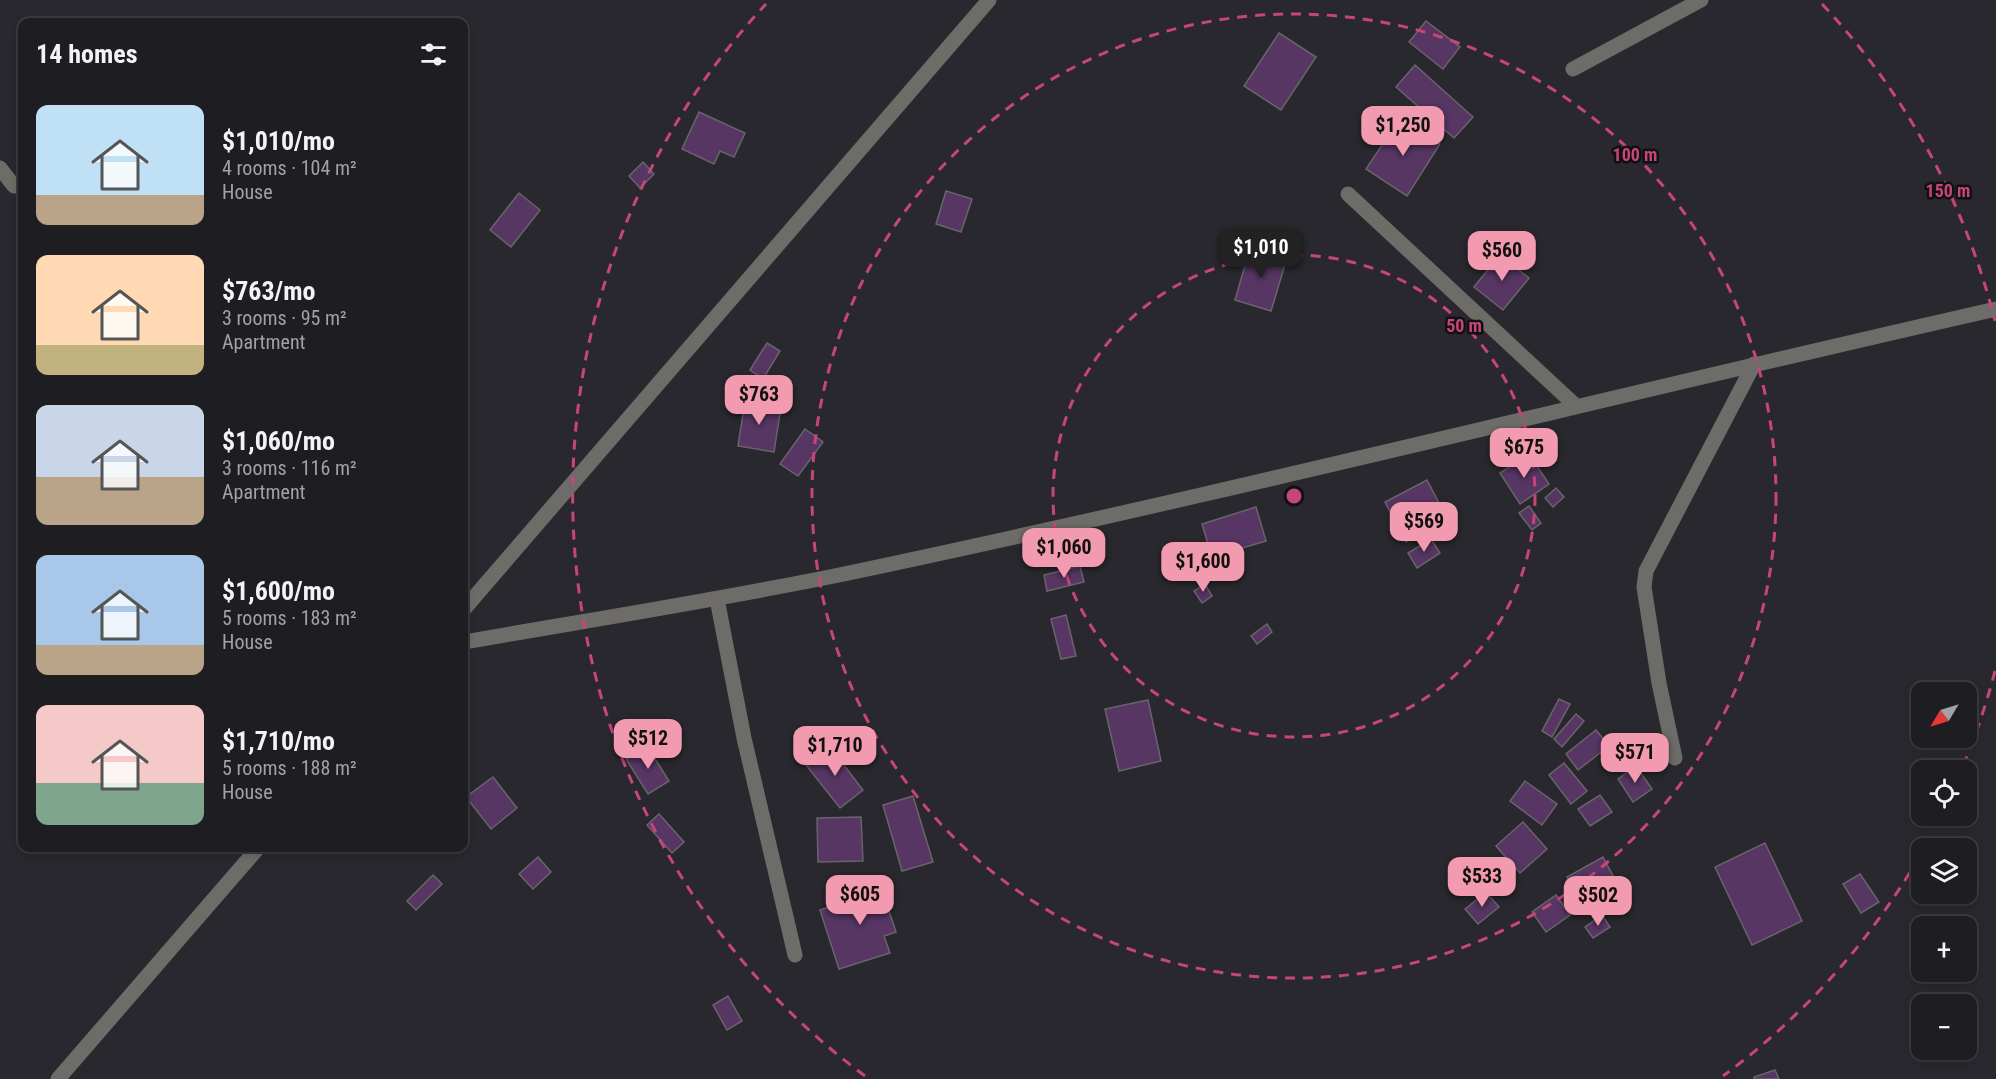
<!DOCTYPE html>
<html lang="en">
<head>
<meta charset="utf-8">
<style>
  body { margin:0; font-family:"Roboto Condensed",sans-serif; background:#26272a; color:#f1f3f6; height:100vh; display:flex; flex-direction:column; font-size:22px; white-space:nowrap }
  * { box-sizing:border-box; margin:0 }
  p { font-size:20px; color:#a1a2a5 }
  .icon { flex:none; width:33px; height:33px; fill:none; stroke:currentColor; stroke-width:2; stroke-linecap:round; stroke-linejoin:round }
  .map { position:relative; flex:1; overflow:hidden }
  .drawer { position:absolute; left:18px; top:18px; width:450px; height:834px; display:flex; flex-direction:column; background:#1e1e22; border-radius:12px; box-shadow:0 3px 9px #0003,0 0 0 2px #3c3c40 }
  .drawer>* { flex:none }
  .needle { width:39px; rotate:232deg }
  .controls { position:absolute; left:1911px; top:682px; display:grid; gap:12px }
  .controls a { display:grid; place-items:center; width:66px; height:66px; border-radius:12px; background:#1e1e22; box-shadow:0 3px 9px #0003,0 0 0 2px #3c3c40; font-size:30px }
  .price { position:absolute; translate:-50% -51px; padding:0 14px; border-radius:12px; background:#f29aaf; color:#111; font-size:20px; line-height:39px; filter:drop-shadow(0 2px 3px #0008) }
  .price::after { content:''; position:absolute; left:50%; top:36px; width:18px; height:14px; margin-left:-9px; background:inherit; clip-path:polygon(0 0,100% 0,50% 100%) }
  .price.active { background:#222; color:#fff }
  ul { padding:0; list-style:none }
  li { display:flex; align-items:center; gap:18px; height:150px; padding:0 18px }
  li span { display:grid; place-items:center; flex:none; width:168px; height:120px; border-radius:12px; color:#555 }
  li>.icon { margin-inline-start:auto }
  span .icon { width:72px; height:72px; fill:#fffc; stroke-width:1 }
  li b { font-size:26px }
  h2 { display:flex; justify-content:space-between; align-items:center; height:72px; padding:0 18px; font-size:26px }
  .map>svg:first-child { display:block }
  .building { fill:#573664; stroke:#69646b; stroke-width:1.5 }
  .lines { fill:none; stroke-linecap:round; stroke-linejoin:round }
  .minor { stroke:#6e6c69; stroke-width:15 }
  .ring { fill:none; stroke:#c6467a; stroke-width:3; stroke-dasharray:10 8 }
  .centre { fill:#c6467a; stroke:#111114; stroke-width:3 }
  .ring-label { font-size:18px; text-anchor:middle; font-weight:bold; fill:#c6467a; stroke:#111114; stroke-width:5; stroke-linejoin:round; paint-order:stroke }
</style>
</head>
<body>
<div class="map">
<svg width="1996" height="1079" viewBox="0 0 1996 1079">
  <rect width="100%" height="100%" fill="#28282e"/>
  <!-- building -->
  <g class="building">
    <path d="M1426,21l34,26 -17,22 -34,-27z"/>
    <path d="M1279,33l37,24 -35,53 -37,-24z"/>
    <path d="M1415,65l58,52 -19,21 -58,-51z"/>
    <path d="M699,112l46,21 -11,24 -14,-6 -6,13 -32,-15z"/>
    <path d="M1400,118l40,26 -33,52 -41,-27z"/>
    <path d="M643,162l11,12 -14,14 -11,-12z"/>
    <path d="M946,191l26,8 -11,33 -25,-8z"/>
    <path d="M519,193l21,17 -29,37 -21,-17z"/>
    <path d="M1250,248l37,10 -16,53 -36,-11z"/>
    <path d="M1500,255l29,23 -26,32 -29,-23z"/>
    <path d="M767,343l13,8 -17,28 -13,-9z"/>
    <path d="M745,401l36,6 -7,45 -36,-6z"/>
    <path d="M805,429l18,13 -25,34 -18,-12z"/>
    <path d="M1529,454l20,30 -29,20 -20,-31z"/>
    <path d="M1427,480l21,40 -42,22 -21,-40z"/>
    <path d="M1556,488l8,9 -11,10 -8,-9z"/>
    <path d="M1529,506l12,17 -9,7 -13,-17z"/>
    <path d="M1256,507l10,34 -54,16 -10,-33z"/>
    <path d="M1431,539l9,14 -23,15 -9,-15z"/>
    <path d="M1080,566l4,16 -37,9 -3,-16z"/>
    <path d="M1205,584l7,12 -10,7 -8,-12z"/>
    <path d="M1066,615l10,41 -15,3 -10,-40z"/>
    <path d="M1267,624l5,8 -15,12 -6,-8z"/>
    <path d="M1559,699l11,5 -18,33 -10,-6z"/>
    <path d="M1148,700l13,61 -42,10 -14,-62z"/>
    <path d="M1576,714l8,7 -22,26 -8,-8z"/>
    <path d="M1596,730l13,16 -31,24 -12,-16z"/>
    <path d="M647,746l22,35 -21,13 -22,-35z"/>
    <path d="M830,747l33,43 -23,18 -34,-43z"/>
    <path d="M1564,763l23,28 -16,13 -22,-29z"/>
    <path d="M1636,766l16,23 -19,13 -15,-23z"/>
    <path d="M493,777l24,31 -26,21 -25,-32z"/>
    <path d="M1525,781l32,23 -15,21 -32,-24z"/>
    <path d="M1600,795l12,17 -22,14 -12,-17z"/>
    <path d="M913,796l20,66 -31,9 -19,-66z"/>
    <path d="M659,814l25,28 -12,11 -25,-28z"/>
    <path d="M861,817l2,44 -45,1 -1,-44z"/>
    <path d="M1523,822l24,27 -27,24 -24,-27z"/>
    <path d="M1765,843l37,78 -50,24 -37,-78z"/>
    <path d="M538,857l13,15 -18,17 -14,-15z"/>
    <path d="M1603,857l16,30 -36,20 -16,-30z"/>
    <path d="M1860,874l19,28 -18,11 -18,-29z"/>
    <path d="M433,875l9,9 -26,26 -9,-9z"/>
    <path d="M879,880l17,52 -12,4 6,17 -51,16 -19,-59 37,-12 -3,-10z"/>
    <path d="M1486,892l13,15 -21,17 -13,-15z"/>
    <path d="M1556,895l14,20 -24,17 -14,-20z"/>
    <path d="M1602,915l8,12 -17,11 -8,-11z"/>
    <path d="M728,996l14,25 -15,9 -14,-25z"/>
    <path d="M1775,1070l4,9h-25v-2z"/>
  </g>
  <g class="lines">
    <!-- minor -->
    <g class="minor">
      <path d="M1573,69l128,-69"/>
      <path d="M0,168l14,18"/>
      <path d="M1348,194l228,212"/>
      <path d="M717,599l27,139 51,217"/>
      <path d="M464,609l525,-609"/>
      <path d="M464,642c126,-22 254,-42 380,-68 385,-81 768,-178 1152,-265"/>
      <path d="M1675,758l-16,-75 -15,-96 2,-16 108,-207"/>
      <path d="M58,1079l200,-231"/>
    </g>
  </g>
  <!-- distance rings -->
  <g class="ring">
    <circle cx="1294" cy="496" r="241"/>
    <circle cx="1294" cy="496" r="482"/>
    <path d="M1995 671A722 722 0 0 1 1963 766M1919 857A722 722 0 0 1 1723 1076M865 1076A722 722 0 0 1 766 4M1822 4A722 722 0 0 1 1995 321"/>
  </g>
  <circle cx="1294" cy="496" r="9" class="centre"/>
  <g class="ring-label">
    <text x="1635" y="161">100 m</text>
    <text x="1948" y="197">150 m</text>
    <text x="1464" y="332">50 m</text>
  </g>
</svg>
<div class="controls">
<a><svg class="needle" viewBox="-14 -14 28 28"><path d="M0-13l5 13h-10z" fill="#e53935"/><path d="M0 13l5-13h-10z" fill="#a1a2a5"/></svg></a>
<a><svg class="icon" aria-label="locate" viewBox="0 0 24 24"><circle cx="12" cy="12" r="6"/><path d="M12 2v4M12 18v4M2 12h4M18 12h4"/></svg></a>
<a><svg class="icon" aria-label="layers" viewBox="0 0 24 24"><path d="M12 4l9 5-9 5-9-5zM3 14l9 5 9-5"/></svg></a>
<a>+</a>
<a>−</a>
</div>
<b class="price" style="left:1403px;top:157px">$1,250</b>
<b class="price active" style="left:1261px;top:279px">$1,010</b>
<b class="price" style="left:1502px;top:282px">$560</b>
<b class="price" style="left:759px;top:426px">$763</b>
<b class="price" style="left:1524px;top:479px">$675</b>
<b class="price" style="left:1424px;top:553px">$569</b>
<b class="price" style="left:1064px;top:579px">$1,060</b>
<b class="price" style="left:1203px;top:593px">$1,600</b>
<b class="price" style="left:648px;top:770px">$512</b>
<b class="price" style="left:835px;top:777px">$1,710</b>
<b class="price" style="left:1635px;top:784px">$571</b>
<b class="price" style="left:1482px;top:908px">$533</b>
<b class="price" style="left:860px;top:926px">$605</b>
<b class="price" style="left:1598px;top:927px">$502</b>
<section class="drawer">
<h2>14 homes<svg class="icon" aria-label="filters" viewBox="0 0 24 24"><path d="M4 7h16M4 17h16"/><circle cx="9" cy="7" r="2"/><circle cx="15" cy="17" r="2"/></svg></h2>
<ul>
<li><span style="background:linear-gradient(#bfe0f5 75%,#b9a48a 0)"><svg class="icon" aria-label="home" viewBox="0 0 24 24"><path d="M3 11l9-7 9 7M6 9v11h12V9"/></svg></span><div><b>$1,010/mo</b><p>4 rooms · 104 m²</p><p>House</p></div></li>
<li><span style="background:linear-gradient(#ffd9b3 75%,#c2b280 0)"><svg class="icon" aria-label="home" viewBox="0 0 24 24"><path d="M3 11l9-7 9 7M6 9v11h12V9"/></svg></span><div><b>$763/mo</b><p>3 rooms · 95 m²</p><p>Apartment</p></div></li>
<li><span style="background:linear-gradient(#c9d6e8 60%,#b9a48a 0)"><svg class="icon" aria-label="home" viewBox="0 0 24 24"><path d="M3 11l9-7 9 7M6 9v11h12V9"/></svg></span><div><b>$1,060/mo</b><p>3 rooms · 116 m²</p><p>Apartment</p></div></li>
<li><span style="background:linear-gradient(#a9c7e8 75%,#b9a48a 0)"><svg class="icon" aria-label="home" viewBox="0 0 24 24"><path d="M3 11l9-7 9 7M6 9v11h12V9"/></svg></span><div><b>$1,600/mo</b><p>5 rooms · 183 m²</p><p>House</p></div></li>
<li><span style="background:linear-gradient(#f6c9c9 65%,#7fa58c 0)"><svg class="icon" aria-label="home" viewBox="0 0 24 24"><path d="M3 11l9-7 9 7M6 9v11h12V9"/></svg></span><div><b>$1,710/mo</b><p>5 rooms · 188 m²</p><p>House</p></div></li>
</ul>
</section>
</div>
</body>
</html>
